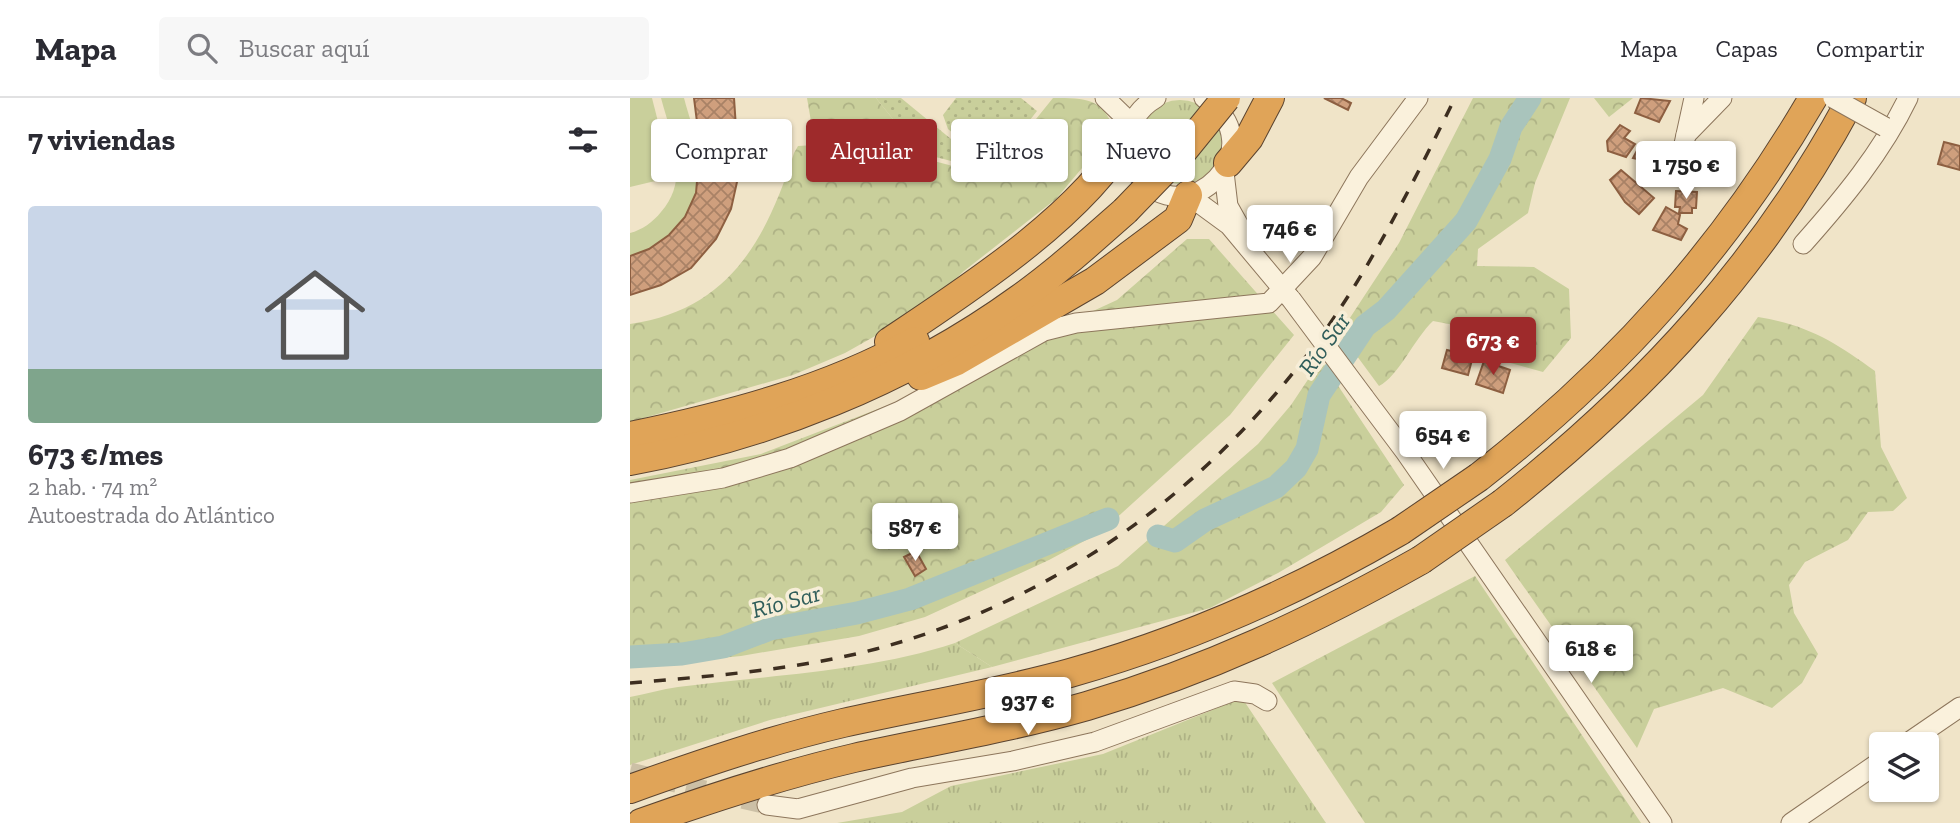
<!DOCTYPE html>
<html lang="es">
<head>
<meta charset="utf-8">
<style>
  body { margin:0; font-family:"Zilla Slab",serif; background:#f7f7f7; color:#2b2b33; height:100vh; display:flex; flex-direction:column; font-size:26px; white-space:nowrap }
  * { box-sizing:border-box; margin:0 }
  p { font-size:23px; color:#7c7c81 }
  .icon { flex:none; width:38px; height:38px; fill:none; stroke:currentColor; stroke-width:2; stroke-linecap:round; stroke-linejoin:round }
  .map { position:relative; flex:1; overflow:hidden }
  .side { display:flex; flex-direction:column; background:#fff; width:630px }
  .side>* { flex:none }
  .top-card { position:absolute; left:21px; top:21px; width:665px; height:63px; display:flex; gap:14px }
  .fabs { position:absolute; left:1239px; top:634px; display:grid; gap:14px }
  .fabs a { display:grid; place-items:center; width:70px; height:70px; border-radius:7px; background:#fff; box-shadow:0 2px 5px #0004; font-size:35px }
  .price { position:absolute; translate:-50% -60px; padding:0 16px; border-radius:7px; background:#fff; color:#222; font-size:23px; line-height:46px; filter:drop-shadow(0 2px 4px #0008) }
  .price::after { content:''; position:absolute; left:50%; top:42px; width:21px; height:16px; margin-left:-10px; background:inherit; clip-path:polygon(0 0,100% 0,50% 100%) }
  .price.current { background:#9e2a2b; color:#fff }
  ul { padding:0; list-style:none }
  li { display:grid; align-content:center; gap:14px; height:371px; padding:0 28px }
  li span { display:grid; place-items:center; height:217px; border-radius:7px; color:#555 }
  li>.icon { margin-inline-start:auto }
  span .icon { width:126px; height:126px; fill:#fffc; stroke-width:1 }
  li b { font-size:30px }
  h2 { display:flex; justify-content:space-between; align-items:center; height:84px; padding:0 28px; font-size:30px }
  .pill { padding:0 24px; border-radius:7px; background:#fff; box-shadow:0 2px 5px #0004; font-size:24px; line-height:63px }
  .pill.current { background:#9e2a2b; color:#fff }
  header { display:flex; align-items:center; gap:42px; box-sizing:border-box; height:98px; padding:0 35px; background:#fff; border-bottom:2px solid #e1e1e2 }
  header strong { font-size:33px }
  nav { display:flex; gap:38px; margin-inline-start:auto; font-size:24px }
  .search { width:490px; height:63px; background:#f7f7f7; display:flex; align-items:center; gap:18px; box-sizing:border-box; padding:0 24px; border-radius:7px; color:#7c7c81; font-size:26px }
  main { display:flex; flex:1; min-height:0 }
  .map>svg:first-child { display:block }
  .grass { fill:url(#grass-tufts) }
  .forest { fill:url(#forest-crowns) }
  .garden { fill:url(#garden-dots) }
  .pitch { fill:#c9cf9b }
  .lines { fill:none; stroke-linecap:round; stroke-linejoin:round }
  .river { stroke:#a9c4bc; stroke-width:23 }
  .building { fill:url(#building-cross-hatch); stroke:#8d5f41; stroke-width:2 }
  .minor-tunnel { stroke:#ccc0a6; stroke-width:19; stroke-dasharray:19 10; stroke-linecap:butt }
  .minor-casing { stroke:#8d765c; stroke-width:21 }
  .highway-casing { stroke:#5b4430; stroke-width:30 }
  .minor { stroke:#faf1dc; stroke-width:19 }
  .highway { stroke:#e0a458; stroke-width:28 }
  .rail { stroke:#3d2e20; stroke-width:3.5; stroke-dasharray:12 12; stroke-linecap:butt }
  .minor-bridge-casing { stroke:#8d765c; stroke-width:21; stroke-linecap:butt }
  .highway-bridge-casing { stroke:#5b4430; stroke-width:30; stroke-linecap:butt }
  .minor-bridge { stroke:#faf1dc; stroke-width:19 }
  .highway-bridge { stroke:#e0a458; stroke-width:28 }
  .labels { text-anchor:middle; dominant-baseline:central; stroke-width:7; stroke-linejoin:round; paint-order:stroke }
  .water-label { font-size:24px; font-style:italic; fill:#2f5d5a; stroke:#f7eed8 }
</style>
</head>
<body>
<header>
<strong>Mapa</strong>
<div class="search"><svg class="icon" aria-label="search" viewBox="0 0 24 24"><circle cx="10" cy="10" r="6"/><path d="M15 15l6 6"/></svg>Buscar aquí</div>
<nav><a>Mapa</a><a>Capas</a><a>Compartir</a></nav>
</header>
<main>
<section class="side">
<h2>7 viviendas<svg class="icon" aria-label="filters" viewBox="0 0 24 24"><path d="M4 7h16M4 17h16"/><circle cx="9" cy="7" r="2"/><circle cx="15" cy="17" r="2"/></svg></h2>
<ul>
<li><span style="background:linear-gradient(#c9d6e8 75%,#7fa58c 0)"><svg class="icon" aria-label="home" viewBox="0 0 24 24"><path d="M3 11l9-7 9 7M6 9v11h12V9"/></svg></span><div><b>673 €/mes</b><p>2 hab. · 74 m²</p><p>Autoestrada do Atlántico</p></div></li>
</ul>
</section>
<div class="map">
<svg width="1330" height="725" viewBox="0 0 1330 725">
  <defs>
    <pattern id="grass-tufts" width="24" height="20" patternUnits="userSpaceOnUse" patternTransform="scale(1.75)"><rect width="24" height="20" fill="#c9cf9b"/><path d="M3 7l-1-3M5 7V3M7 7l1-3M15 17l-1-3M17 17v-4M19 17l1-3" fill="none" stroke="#aeb285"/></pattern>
    <pattern id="forest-crowns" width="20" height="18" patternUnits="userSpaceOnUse" patternTransform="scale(1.75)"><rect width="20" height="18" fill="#c9cf9b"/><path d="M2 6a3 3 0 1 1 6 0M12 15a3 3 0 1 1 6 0" fill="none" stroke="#aeb285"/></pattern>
    <pattern id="garden-dots" width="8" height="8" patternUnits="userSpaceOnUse" patternTransform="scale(1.75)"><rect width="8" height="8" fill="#c9cf9b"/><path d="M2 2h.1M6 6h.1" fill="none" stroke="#aeb285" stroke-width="1.8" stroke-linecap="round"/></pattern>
    <pattern id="building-cross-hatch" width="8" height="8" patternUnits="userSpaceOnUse" patternTransform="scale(1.75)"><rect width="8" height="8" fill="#cf9f7d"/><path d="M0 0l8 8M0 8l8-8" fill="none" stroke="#a98266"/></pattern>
  </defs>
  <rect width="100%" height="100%" fill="#f0e4c8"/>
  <!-- grass -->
  <g class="grass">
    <circle cx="550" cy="44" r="42"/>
    <path d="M325,545l37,24 -222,53 -140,45v-68c16,-3 32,-8 48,-10 92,-12 188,-15 277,-44z"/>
    <path d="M612,600l84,125h-489l65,-11 49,-26 152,-32z"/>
  </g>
  <!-- forest -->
  <g class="forest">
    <path d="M177,0h69l41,51 2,8 71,19 63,-78c33,0 50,0 61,32l-58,69 -92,72 -31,29 -40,26 -48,27 -52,22 -163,47v-98c99,-14 136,-84 164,-171l4,-7 17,-1z"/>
    <path d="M843,0h97l-35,85 -7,30 -50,36 -1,17 57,1 35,22 2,49 -28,34 -47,-13 -26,-31 -37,-7c-19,18 -35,56 -54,65l-39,-53 59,-90z"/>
    <path d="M964,0h39l-24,19z"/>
    <path d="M557,141h22l85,96 -64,80 -129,117 -52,28 -124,57 -66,19 -118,20 -111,11v-187l131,-26 130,-50 226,-104z"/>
    <path d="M1128,219c50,8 77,25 117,54l6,76 26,51 -14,13 -25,1 -20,28 -43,22 -16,23 5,28 24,41 -16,29 -30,25 -49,-20 -69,21 -17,39 -132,-188 198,-165z"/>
    <path d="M691,262l83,125 -23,27 -103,61 -68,35 -218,59 -37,-24 163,-77 140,-122 33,-39z"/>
    <path d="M845,478l166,247h-276l-93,-140z"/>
  </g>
  <!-- garden -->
  <g class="garden">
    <path d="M246,0h25l89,73 -70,-18z"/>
    <path d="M326,0h65l16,13 -44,56 -45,-38 -5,-14z"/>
  </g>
  <!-- pitch -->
  <g class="pitch">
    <path d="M0,0h22l20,79 -42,10z"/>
    <path d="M31,0h23c5,19 12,38 16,58 7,48 -26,88 -70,101v-24c12,-3 23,-11 31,-21 30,-34 10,-76 0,-114z"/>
  </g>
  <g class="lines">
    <!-- river -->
    <g class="river">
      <path d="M528,438l17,5 30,-21 71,-33 20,-19 11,-19 12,-54 46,-69 21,-16 80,-89 34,-62 11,-32 19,-29"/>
      <path d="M0,559l52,-3 41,-7 47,-18 87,-16 53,-14 198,-80"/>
    </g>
  </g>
  <!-- building -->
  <g class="building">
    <path d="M64,0h40l5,75 -8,36 -15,30 -25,29 -30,17 -31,10v-39l19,-7 20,-14 16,-18 11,-24 4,-47z"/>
    <path d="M694,0h17l10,5 -3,7z"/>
    <path d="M1011,0l29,3 -11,21 -24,-9z"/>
    <path d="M990,27l10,6 -6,7 11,6 -9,13 -18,-6 -1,-10z"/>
    <path d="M1314,44l16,4v24l-22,-6z"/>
    <path d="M1010,47l22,7 -6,11 -23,-5z"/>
    <path d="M991,72l33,28 -15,16 -14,-12 -15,-22z"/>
    <path d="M1046,93l21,1 -1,16h-4v5h-13l1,-6h-5z"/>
    <path d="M1036,109l14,8 -2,9 9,5 -6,11 -28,-10z"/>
    <path d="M817,252l26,6 -5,19 -26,-7z"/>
    <path d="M854,263l26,9 -7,23 -27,-9z"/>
    <path d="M286,453l10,18 -11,7 -11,-19z"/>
  </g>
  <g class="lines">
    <!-- minor-tunnel -->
    <path class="minor-tunnel" d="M0,674l137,33"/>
    <defs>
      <g id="minor">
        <path d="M475,0l27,26"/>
        <path d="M526,0c-19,11 -28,27 -28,49 0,11 5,21 11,29 47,60 139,-28 65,-78"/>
        <path d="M1056,37l36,-37"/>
        <path d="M1049,69l15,-69"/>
        <path d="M594,74l4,34 14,25"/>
        <path d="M558,97l41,30 61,73"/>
        <path d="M1173,146c40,-45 79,-92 105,-146"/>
        <path d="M734,299l42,56 256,370"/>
        <path d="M0,395l93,-15 67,-20 110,-47 144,-80 32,-8 193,-20 43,-46 47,-80 59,-79"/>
        <path d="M1276,646l54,-37"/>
        <path d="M137,707l31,4 114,-31 101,-17 82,-19 139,-51 21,3 12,7"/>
        <path d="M1161,725l90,-62"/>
      </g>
      <g id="highway">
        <path d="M598,65l21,-25 21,-40"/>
        <path d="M259,244c75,-50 196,-128 239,-207"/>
        <path d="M291,278l36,-15 138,-80 83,-62 10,-24"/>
        <path d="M0,338c98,-20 197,-46 285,-95"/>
        <path d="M0,363c137,-25 276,-80 389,-162 38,-27 72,-58 106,-88"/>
        <path d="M849,379c138,-108 246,-228 334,-379"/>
        <path d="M873,405c145,-115 261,-241 349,-405"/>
        <path d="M0,691c70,-25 140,-49 213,-66 75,-17 152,-29 227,-50 117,-33 226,-81 330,-142"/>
        <path d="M11,725c70,-25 140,-48 213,-65 77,-17 156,-30 233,-52 121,-36 224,-84 334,-146"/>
      </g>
    </defs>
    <!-- minor casing -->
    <use href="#minor" class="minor-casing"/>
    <!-- highway casing -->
    <use href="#highway" class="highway-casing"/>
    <!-- minor -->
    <use href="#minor" class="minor"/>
    <!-- highway -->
    <use href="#highway" class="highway"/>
    <!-- rail -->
    <path class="rail" d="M0,585c82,-7 166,-13 246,-34 187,-50 343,-167 453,-324 49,-71 88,-150 126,-227"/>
    <defs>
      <g id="minor-bridge">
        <path d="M1203,0l52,29"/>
        <path d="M661,201l73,98"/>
      </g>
      <g id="highway-bridge">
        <path d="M495,113l58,-60 43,-53"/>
        <path d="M770,433l79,-54"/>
        <path d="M791,462l82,-57"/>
      </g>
    </defs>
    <!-- minor-bridge casing -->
    <use href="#minor-bridge" class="minor-bridge-casing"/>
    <!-- highway-bridge casing -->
    <use href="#highway-bridge" class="highway-bridge-casing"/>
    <!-- minor-bridge -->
    <use href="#minor-bridge" class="minor-bridge"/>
    <!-- highway-bridge -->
    <use href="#highway-bridge" class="highway-bridge"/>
  </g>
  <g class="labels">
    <!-- water labels -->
    <g class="water-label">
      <text transform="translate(694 246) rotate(-55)">Río Sar</text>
      <text transform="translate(156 503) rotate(-15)">Río Sar</text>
    </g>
  </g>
</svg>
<div class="fabs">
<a><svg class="icon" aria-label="layers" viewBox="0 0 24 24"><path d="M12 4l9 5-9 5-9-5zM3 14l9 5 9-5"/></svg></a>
</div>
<b class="price" style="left:1056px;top:103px">1 750 €</b>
<b class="price" style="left:660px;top:167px">746 €</b>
<b class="price current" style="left:863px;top:279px">673 €</b>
<b class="price" style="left:813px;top:373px">654 €</b>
<b class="price" style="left:285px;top:465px">587 €</b>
<b class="price" style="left:961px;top:587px">618 €</b>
<b class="price" style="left:398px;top:639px">937 €</b>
<div class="top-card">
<a class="pill">Comprar</a>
<a class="pill current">Alquilar</a>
<a class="pill">Filtros</a>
<a class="pill">Nuevo</a>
</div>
</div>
</main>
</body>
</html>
